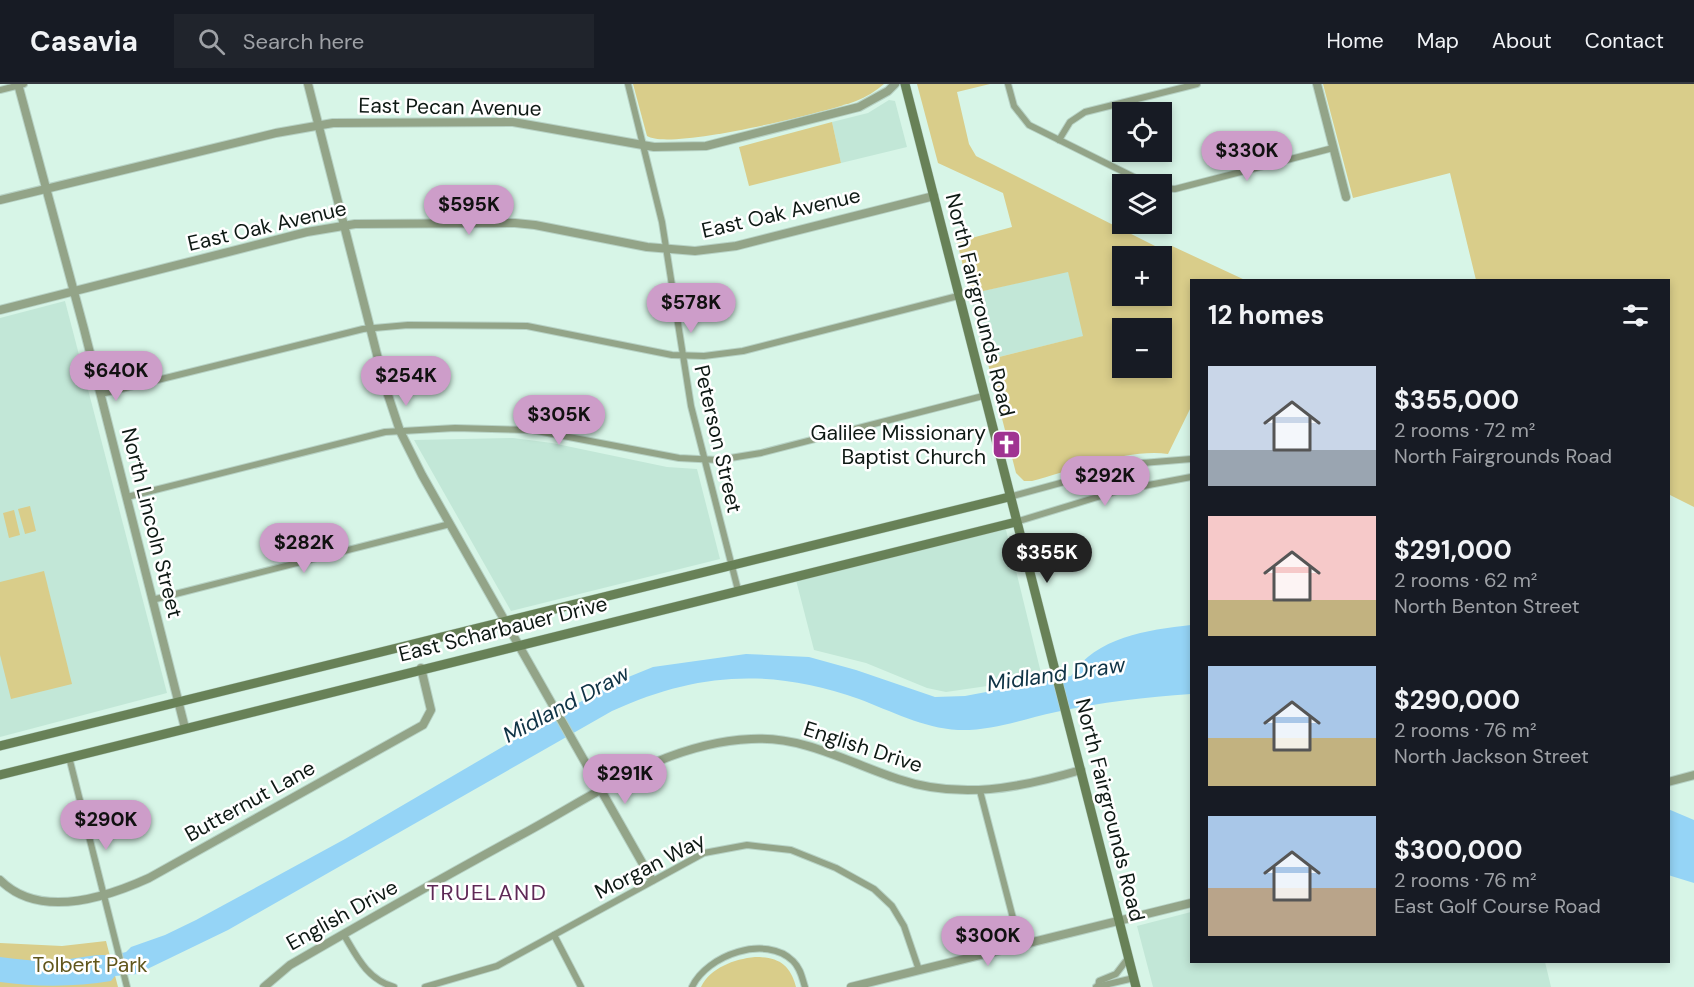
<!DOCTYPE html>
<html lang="en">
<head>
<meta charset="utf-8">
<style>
  body { margin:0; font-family:"DM Sans",sans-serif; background:#20242c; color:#f1f3f6; height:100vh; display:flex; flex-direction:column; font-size:22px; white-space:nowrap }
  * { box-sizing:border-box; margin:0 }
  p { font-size:20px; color:#9ea1a6 }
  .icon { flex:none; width:33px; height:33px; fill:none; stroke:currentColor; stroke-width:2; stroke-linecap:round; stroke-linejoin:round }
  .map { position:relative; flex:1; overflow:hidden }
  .details { position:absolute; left:1190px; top:195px; width:480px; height:684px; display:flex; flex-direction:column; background:#171b24; border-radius:0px; box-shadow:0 3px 9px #0003 }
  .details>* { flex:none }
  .tools { position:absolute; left:1112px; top:18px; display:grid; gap:12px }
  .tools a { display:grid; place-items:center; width:60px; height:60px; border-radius:0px; background:#171b24; box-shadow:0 3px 9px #0003; font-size:30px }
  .price { position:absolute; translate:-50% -51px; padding:0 14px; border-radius:21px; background:#cd9dc9; color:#111; font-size:20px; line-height:39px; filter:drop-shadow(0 2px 3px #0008) }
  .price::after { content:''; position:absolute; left:50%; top:36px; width:18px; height:14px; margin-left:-9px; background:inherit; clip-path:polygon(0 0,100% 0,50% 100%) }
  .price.on { background:#222; color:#fff }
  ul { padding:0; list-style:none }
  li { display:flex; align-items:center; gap:18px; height:150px; padding:0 18px }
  li span { display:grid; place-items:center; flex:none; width:168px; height:120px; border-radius:0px; color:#555 }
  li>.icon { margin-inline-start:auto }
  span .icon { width:72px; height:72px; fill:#fffc; stroke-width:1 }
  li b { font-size:26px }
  h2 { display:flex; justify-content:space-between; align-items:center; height:72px; padding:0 18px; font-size:26px }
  header { display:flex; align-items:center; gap:36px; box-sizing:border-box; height:84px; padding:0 30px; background:#171b24; border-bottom:2px solid #363941 }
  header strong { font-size:28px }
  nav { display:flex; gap:33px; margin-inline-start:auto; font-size:21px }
  .search { width:420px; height:54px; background:#20242c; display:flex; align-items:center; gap:15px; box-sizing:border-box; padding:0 21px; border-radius:0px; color:#9ea1a6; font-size:22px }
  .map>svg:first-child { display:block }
  .built { fill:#c2e7d7 }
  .green { fill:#d9cd8a; fill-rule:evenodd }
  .water { fill:#95d4f6 }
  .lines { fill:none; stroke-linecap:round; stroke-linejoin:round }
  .minor-casing { stroke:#b7d2c5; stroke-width:8 }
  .tertiary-casing { stroke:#b7d2c5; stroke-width:10 }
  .secondary-casing { stroke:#b7d2c5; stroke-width:10 }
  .minor { stroke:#93a488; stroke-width:6 }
  .tertiary { stroke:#93a488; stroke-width:8 }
  .secondary { stroke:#688157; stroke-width:9 }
  .labels { text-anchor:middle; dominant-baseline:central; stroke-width:5; stroke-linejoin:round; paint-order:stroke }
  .street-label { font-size:21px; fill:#0e1914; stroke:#fff }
  .poi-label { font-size:21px; fill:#0e1914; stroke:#fff; text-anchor:end }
  .park-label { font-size:21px; fill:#60561c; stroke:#fff }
  .water-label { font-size:22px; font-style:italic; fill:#103446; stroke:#fff }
  .neighbourhood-label { font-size:22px; letter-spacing:1.5px; fill:#5e2956; stroke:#fff }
</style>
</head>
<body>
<header>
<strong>Casavia</strong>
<div class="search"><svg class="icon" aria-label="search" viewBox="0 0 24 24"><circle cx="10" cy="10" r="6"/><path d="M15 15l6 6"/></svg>Search here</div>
<nav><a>Home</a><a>Map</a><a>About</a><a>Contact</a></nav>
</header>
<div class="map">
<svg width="1694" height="903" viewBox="0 0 1694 903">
  <rect width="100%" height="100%" fill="#d7f5e7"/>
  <!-- built -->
  <g class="built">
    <path d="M889,16l6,1 12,46 -66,16 -9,-41 36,-9z"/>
    <path d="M1068,187l16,65 -97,24 -17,-66z"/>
    <path d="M65,217l102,392 -167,44v-419z"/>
    <path d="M513,354l39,5 115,24 30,2 23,90 -209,52 -97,-171z"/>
    <path d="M1001,444l5,2 35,143 -33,10 -62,9 -19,-4 -61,-25 -52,-13 -18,-70z"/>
    <path d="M1191,828v50h354l6,25h-398l-16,-61z"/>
  </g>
  <!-- green -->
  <g class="green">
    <path d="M633,0h251c-8,7 -18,13 -28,17 -29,11 -186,50 -209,35z"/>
    <path d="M917,0h73l-33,8 12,52 7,12 183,92 13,-2 73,34h-54v127l-23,47c-39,-6 -97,17 -136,27h-8l-8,-8 -29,-113 96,-24 -15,-64 -98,22 -13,-52 55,-15 -9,-34 -65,-30zM1122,172h39v40h-39zM1161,244v40h-39v-40z"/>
    <path d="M1323,0h371v423l-26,-13v-214h-192l-26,-107 -97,25z"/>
    <path d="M832,38l9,41 -92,23 -10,-39z"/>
    <path d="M30,422l6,25 -11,3 -7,-25z"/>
    <path d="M14,426l6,25 -11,3 -6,-25z"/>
    <path d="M44,487l28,113 -61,15 -11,-44v-73z"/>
    <path d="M106,857l12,46h-118v-44l62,3z"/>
    <path d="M755,873c23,0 35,7 41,30h-95c9,-19 33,-28 54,-30z"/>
  </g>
  <!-- water -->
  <g class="water">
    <path d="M1191,541v69c-45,3 -90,8 -135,18 -33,7 -63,19 -98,18 -35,-2 -67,-19 -99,-31 -88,-31 -162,-27 -247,12l-384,219 -91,44 -22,2 -4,5c-34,6 -76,6 -111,1v-25c16,2 32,4 48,4 17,1 49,-9 62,-5l16,-4 5,-5 34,-12 31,-15 149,-81 224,-131 52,-28 32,-13 93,-13 63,3 47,13 79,27 30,-1 106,-20c25,-39 76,-46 120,-51z"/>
    <path d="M1668,725l26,11v63l-26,-8z"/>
  </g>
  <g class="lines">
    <defs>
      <g id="minor">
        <path d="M628,0l34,138 29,184 47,184"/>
        <path d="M1008,0l6,22 15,19 119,59"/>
        <path d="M0,6l24,-6"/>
        <path d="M1059,56l11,-18 15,-10 112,-28"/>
        <path d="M1161,104l14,1 158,-41"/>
        <path d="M101,310l262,-65 45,-4 119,1 145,29 32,1 39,-5 215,-55"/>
        <path d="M127,413l258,-65 70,-4 77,2 147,28 39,2 43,-7 222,-57"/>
        <path d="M1009,413l121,-33 61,-5"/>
        <path d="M1016,438l101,-31 74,-14"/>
        <path d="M152,516l298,-76"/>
        <path d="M69,673l58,230"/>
        <path d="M980,707l40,154"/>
        <path d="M344,851c13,22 23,44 50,52"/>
        <path d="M554,851l27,52"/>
        <path d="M425,903l72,-21 207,-113 43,-8 44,5 45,18 38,21 18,17 12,20 15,44"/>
        <path d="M692,903c15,-32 74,-53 101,-26 8,8 9,17 12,26"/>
        <path d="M1096,903l38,-9"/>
        <path d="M1098,903l1,-6 17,-7 13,-17"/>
      </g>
      <g id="tertiary">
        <path d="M18,0l66,245 101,399"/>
        <path d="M308,0l77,302 15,45 22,44 230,405"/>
        <path d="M1317,0l29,113"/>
        <path d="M0,116l276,-67 57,-10 180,-1 141,25 52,-1 153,-39 29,-16 7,-7"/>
        <path d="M0,226l307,-78 48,-8 160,-1 20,2 112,22 48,4 41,-5 198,-50"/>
        <path d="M1668,698l26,-7"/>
        <path d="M0,796c39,39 105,18 149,-2l274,-153 8,-15 -10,-42"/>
        <path d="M264,903l26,-22c76,-44 152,-87 229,-129 75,-40 144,-93 232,-97 54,-3 98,24 147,40 62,21 122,9 183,-9"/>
        <path d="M851,903l340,-84"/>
      </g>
      <g id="secondary">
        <path d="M905,0l231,903"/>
        <path d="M0,662l1009,-249"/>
        <path d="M0,691l1016,-253"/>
      </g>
    </defs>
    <!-- minor casing -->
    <use href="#minor" class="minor-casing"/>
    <!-- tertiary casing -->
    <use href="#tertiary" class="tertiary-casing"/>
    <!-- secondary casing -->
    <use href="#secondary" class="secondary-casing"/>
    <!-- minor -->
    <use href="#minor" class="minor"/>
    <!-- tertiary -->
    <use href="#tertiary" class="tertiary"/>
    <!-- secondary -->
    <use href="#secondary" class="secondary"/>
  </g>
  <!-- icons -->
  <defs>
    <symbol id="church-square" viewBox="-11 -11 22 22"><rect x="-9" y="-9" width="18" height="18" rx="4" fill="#a03392" stroke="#fff"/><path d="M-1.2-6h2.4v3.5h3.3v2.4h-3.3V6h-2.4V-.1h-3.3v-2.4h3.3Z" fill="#fff"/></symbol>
  </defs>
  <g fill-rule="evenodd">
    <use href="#church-square" x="990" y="344" width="33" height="33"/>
  </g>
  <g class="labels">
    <!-- street labels -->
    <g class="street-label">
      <text transform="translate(450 23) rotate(1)">East Pecan Avenue</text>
      <text transform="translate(781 129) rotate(-13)">East Oak Avenue</text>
      <text transform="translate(267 142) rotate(-13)">East Oak Avenue</text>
      <text transform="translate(980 221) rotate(76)">North Fairgrounds Road</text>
      <text transform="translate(718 355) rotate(77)">Peterson Street</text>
      <text transform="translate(152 439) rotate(76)">North Lincoln Street</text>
      <text transform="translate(503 545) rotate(-14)">East Scharbauer Drive</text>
      <text transform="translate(863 663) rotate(18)">English Drive</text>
      <text transform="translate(250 717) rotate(-29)">Butternut Lane</text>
      <text transform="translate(1110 726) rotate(76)">North Fairgrounds Road</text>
      <text transform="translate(650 782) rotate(-27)">Morgan Way</text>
      <text transform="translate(342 831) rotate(-29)">English Drive</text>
    </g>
    <!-- poi labels -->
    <g class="poi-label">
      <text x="986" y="349">Galilee Missionary<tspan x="986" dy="24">Baptist Church</tspan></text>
    </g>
    <!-- park labels -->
    <g class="park-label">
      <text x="90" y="881">Tolbert Park</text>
    </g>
    <!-- water labels -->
    <g class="water-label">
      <text transform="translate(1056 590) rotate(-8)">Midland Draw</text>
      <text transform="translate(566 620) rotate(-28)">Midland Draw</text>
    </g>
    <!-- neighbourhood labels -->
    <g class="neighbourhood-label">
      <text x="487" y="808">TRUELAND</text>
    </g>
  </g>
</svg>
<div class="tools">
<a><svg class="icon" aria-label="locate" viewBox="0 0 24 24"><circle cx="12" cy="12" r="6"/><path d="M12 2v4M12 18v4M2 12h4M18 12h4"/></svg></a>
<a><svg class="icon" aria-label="layers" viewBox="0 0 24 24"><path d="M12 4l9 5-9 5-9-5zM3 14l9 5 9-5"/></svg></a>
<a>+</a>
<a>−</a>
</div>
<b class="price" style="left:1247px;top:98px">$330K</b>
<b class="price" style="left:469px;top:152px">$595K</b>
<b class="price" style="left:691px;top:250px">$578K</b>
<b class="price" style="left:116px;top:318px">$640K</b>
<b class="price" style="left:406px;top:323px">$254K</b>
<b class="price" style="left:559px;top:362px">$305K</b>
<b class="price" style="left:1105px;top:423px">$292K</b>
<b class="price" style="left:304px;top:490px">$282K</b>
<b class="price on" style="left:1047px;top:500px">$355K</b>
<b class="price" style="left:625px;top:721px">$291K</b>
<b class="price" style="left:106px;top:767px">$290K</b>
<b class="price" style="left:988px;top:883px">$300K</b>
<section class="details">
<h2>12 homes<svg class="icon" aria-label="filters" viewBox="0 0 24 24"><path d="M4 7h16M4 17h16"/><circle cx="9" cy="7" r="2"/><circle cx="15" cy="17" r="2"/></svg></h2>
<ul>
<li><span style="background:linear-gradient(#c9d6e8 70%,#9aa5b1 0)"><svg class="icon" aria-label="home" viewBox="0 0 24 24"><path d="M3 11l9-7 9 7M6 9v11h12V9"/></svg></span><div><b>$355,000</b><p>2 rooms · 72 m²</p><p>North Fairgrounds Road</p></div></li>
<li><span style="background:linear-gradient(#f6c9c9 70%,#c2b280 0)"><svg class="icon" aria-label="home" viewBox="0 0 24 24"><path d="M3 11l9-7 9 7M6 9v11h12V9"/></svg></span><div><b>$291,000</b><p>2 rooms · 62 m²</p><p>North Benton Street</p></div></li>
<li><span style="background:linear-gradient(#a9c7e8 60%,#c2b280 0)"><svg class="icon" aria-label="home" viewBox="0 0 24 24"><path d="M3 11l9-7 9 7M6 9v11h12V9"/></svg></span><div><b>$290,000</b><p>2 rooms · 76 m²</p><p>North Jackson Street</p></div></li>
<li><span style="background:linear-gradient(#a9c7e8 60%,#b9a48a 0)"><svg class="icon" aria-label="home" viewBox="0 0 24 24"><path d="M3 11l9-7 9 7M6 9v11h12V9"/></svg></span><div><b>$300,000</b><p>2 rooms · 76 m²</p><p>East Golf Course Road</p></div></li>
</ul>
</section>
</div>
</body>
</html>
